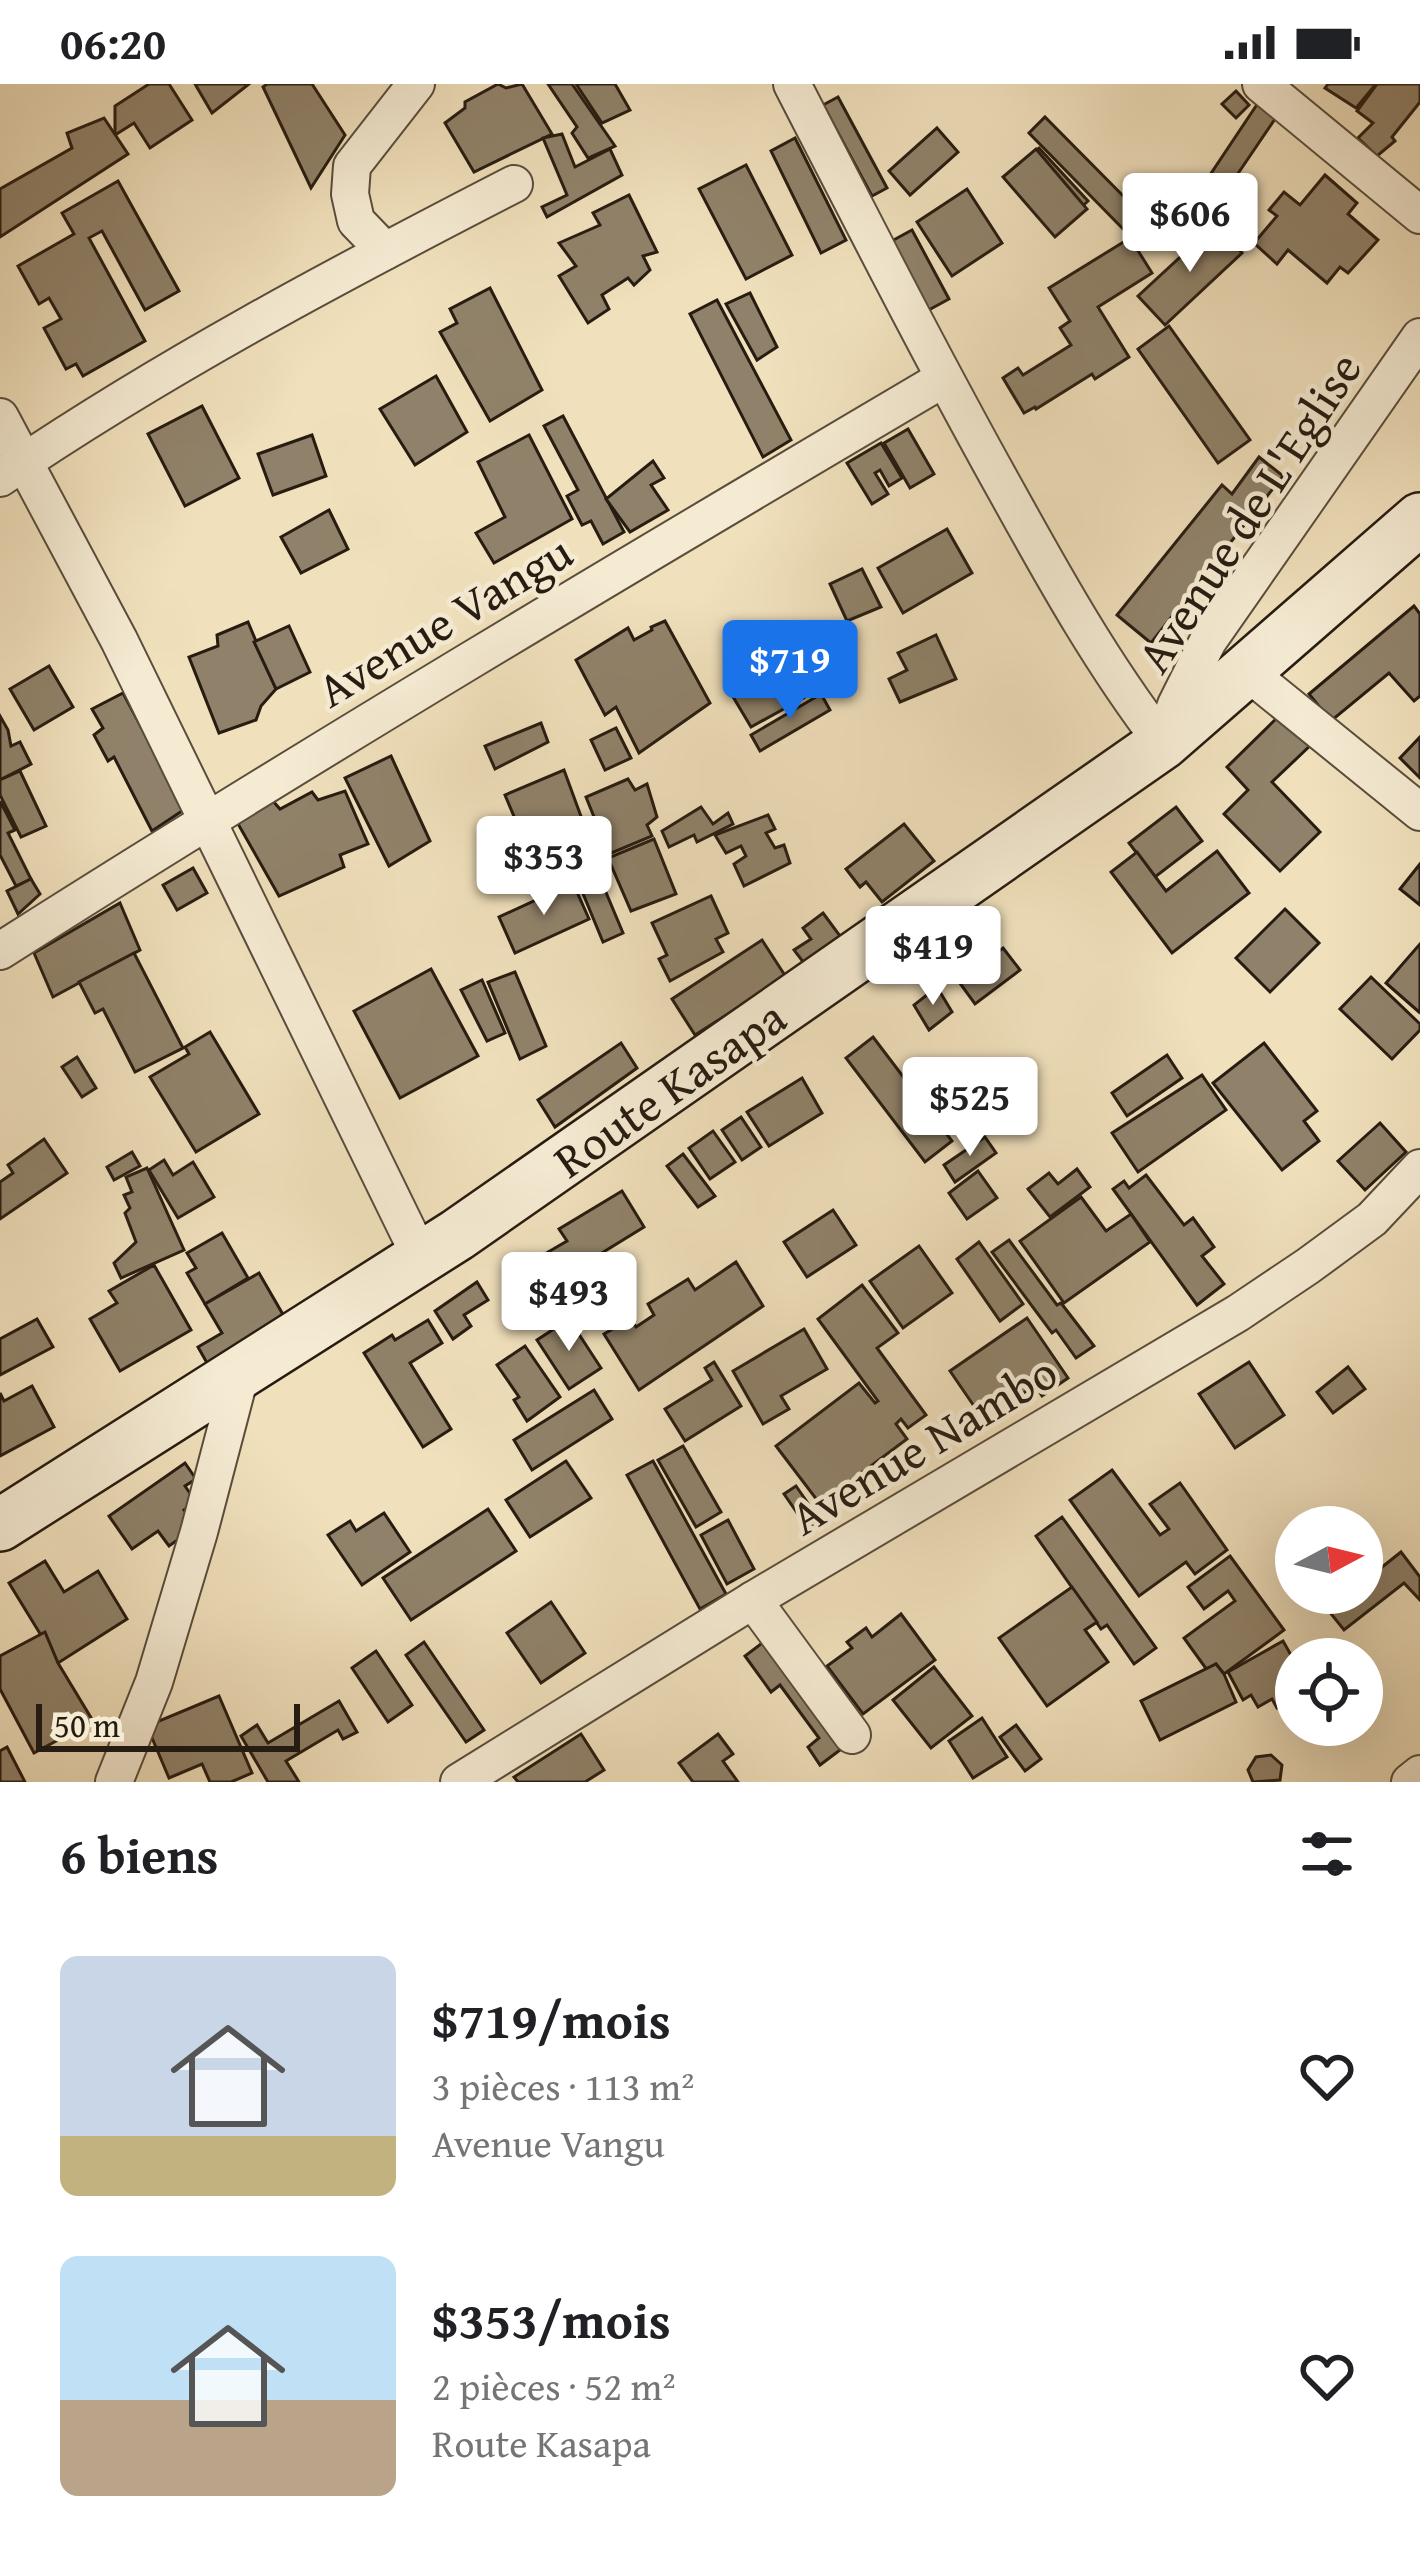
<!DOCTYPE html>
<html lang="fr">
<head>
<meta charset="utf-8">
<style>
  body { margin:0; font-family:"Gentium Book Plus",serif; background:#f2f2f2; color:#202124; height:100vh; display:flex; flex-direction:column; font-size:45px; white-space:nowrap }
  * { box-sizing:border-box; margin:0 }
  p { font-size:39px; color:#757577 }
  .icon { flex:none; width:66px; height:66px; fill:none; stroke:currentColor; stroke-width:2; stroke-linecap:round; stroke-linejoin:round }
  .map { position:relative; height:1698px; overflow:hidden }
  .panel { display:flex; flex-direction:column; background:#fff; flex:1 }
  .panel>* { flex:none }
  .needle { width:78px; rotate:83deg }
  .fabs { position:absolute; left:1275px; top:1422px; display:grid; gap:24px }
  .fabs a { display:grid; place-items:center; width:108px; height:108px; border-radius:50%; background:#fff; box-shadow:0 12px 48px #0002; font-size:60px }
  .scale { position:absolute; left:36px; bottom:30px; width:264px; box-sizing:border-box; padding-left:12px; border:6px solid #271c11; border-top:0; font-size:33px; line-height:42px; white-space:nowrap; color:#271c11; -webkit-text-stroke:9px #f5ebd3; paint-order:stroke }
  .price { position:absolute; translate:-50% -102px; padding:0 27px; border-radius:12px; background:#fff; color:#222; font-size:39px; line-height:78px; filter:drop-shadow(0 3px 6px #0008) }
  .price::after { content:''; position:absolute; left:50%; top:72px; width:36px; height:27px; margin-left:-18px; background:inherit; clip-path:polygon(0 0,100% 0,50% 100%) }
  .price.current { background:#1a73e8; color:#fff }
  ul { padding:0; list-style:none }
  li { display:flex; align-items:center; gap:36px; height:300px; padding:0 60px }
  li span { display:grid; place-items:center; flex:none; width:336px; height:240px; border-radius:18px; color:#555 }
  li>.icon { margin-inline-start:auto }
  span .icon { width:144px; height:144px; fill:#fffc; stroke-width:1 }
  li b { font-size:51px }
  h2 { display:flex; justify-content:space-between; align-items:center; height:144px; padding:0 60px; font-size:51px }
  .status { display:flex; justify-content:space-between; align-items:center; height:84px; padding:0 60px; background:#fff; direction:ltr }
  .status svg { height:33px; fill:currentColor }
  .map>svg:first-child { display:block }
  .building { fill:#90826a; stroke:#271c11; stroke-width:3 }
  .lines { fill:none; stroke-linecap:round; stroke-linejoin:round }
  .minor-casing { stroke:#594d3c; stroke-width:40 }
  .secondary-casing { stroke:#271c11; stroke-width:56 }
  .minor { stroke:#f5ebd3; stroke-width:36 }
  .secondary { stroke:#f5ebd3; stroke-width:51 }
  .labels { text-anchor:middle; dominant-baseline:central; stroke-width:9; stroke-linejoin:round; paint-order:stroke }
  .street-label { font-size:48px; fill:#271c11; stroke:#f5ebd3 }
</style>
</head>
<body>
<div class="status"><b>06:20</b><svg viewBox="0 0 49 12"><path d="M0 12V9h3v3zM5 12V6h3v6zM10 12V3h3v9zM15 12V0h3v12zM26 1h20v11H26zM47 4h2v5h-2z"/></svg></div>
<div class="map">
<svg width="1420" height="1698" viewBox="0 0 1420 1698">
  <rect width="100%" height="100%" fill="#f0e0bc"/>
  <filter id="stains"><feTurbulence type="fractalNoise" baseFrequency=".00167" numOctaves="4"/><feColorMatrix values="0 0 0 0 .2 0 0 0 0 .09 0 0 0 0 .02 0 0 0 .5 -.17"/></filter>
  <radialGradient id="worn" r=".72"><stop offset=".6" stop-color="#630" stop-opacity="0"/><stop offset="1" stop-color="#630" stop-opacity=".3"/></radialGradient>
  <!-- building -->
  <g class="building">
    <path d="M149,0h20l23,36 -42,28 -16,-25 -19,12v-29z"/>
    <path d="M195,0h54l-37,29z"/>
    <path d="M267,0h45l33,51 -34,53 -48,-101z"/>
    <path d="M498,0l8,4 16,-4 30,50 -78,38 -29,-49 20,-15v-6z"/>
    <path d="M548,0h24l43,62 -27,12 -16,-25 5,-6z"/>
    <path d="M576,0h39l15,26 -28,13z"/>
    <path d="M1328,0h48l-20,24 -31,-20z"/>
    <path d="M1377,0h43v18l-28,35 3,4 -18,15 -19,-18 15,-15 -16,-12z"/>
    <path d="M1236,7l13,14 -13,13 -14,-14z"/>
    <path d="M838,13l49,91 -15,8 -49,-91z"/>
    <path d="M1258,19l19,13 -59,87 -18,-13z"/>
    <path d="M1045,33l98,99 -17,16 -97,-99z"/>
    <path d="M104,34l24,36 -128,83v-48l72,-41 -5,-15z"/>
    <path d="M937,44l21,24 -48,43 -21,-24z"/>
    <path d="M562,50l13,33 35,-18 12,26 -75,42 -5,-10 25,-12 -24,-57z"/>
    <path d="M795,54l51,102 -25,13 -50,-102z"/>
    <path d="M1039,64l49,53 -32,30 -49,-54z"/>
    <path d="M1036,65l51,60 -32,28 -52,-60z"/>
    <path d="M746,81l46,90 -46,24 -47,-90z"/>
    <path d="M1325,91l32,28 -9,11 30,26 -30,33 -8,-6 -13,16 -39,-33 -11,14 -23,-21 23,-27 -8,-6 15,-18 16,13z"/>
    <path d="M118,97l61,110 -34,19 -43,-79 -13,7 56,103 -62,35 -7,-12 -10,5 -22,-41 17,-9 -12,-21 -10,6 -21,-38 56,-32 -12,-21z"/>
    <path d="M967,105l35,54 -50,33 -35,-54z"/>
    <path d="M629,111l28,57 -14,4 7,14 -16,15 -6,-7 -26,17 7,14 -21,14 -29,-47 17,-10 -17,-23 41,-18 -7,-12z"/>
    <path d="M1216,140l26,29 -77,72 -27,-29z"/>
    <path d="M912,146l37,69 -24,13 -37,-69z"/>
    <path d="M1130,154l22,35 -54,34 31,50 -34,22 -3,-5 -56,35 -1,-2 -11,6 -21,-35 15,-10 5,7 48,-30 -11,-17 10,-7 -21,-33z"/>
    <path d="M490,204l52,102 -52,31 -50,-89 17,-9 -7,-14z"/>
    <path d="M750,209l27,54 -20,13 -31,-56z"/>
    <path d="M717,216l74,140 -28,17 -73,-143z"/>
    <path d="M1169,242l81,114 -32,23 -80,-114z"/>
    <path d="M436,292l31,56 -52,33 -35,-56z"/>
    <path d="M202,322l37,72 -54,28 -37,-72z"/>
    <path d="M563,332l61,116 -21,12 -12,-23 -9,4 -15,-29 11,-6 -34,-64z"/>
    <path d="M908,345l26,45 -24,14 -26,-45z"/>
    <path d="M312,351l14,41 -53,19 -15,-41z"/>
    <path d="M529,351l43,84 -78,44 -18,-30 29,-16 -27,-55z"/>
    <path d="M881,359l21,35 -13,8 -9,-16 -5,3 13,21 -16,10 -25,-41z"/>
    <path d="M1259,373l24,19 -132,167 -34,-28 105,-130 10,9z"/>
    <path d="M653,377l11,17 -13,7 17,25 -38,22 -24,-33z"/>
    <path d="M329,426l19,39 -47,24 -20,-36z"/>
    <path d="M947,445l25,44 -69,40 -25,-45z"/>
    <path d="M862,485l19,38 -34,14 -17,-37z"/>
    <path d="M1414,522l6,8v82l-6,5 -25,-28 -58,48 -22,-27z"/>
    <path d="M665,537l45,82 -71,50 -23,-46 -11,8 -29,-55 52,-32 6,12 18,-10 -1,-3z"/>
    <path d="M248,538l28,67 -15,17 -5,14 -37,13 -30,-76 29,-11 -1,-11z"/>
    <path d="M289,542l21,46 -34,17 -22,-47z"/>
    <path d="M936,551l20,44 -56,23 -11,-23 18,-9 -9,-17z"/>
    <path d="M832,566l14,24 -30,18 -15,-24z"/>
    <path d="M792,581l17,30 -58,32 -19,-32z"/>
    <path d="M49,582l24,41 -39,23 -24,-41z"/>
    <path d="M123,609l62,116 -33,22 -38,-74 -6,4 -14,-26 9,-7 -11,-19z"/>
    <path d="M821,610l9,16 -70,41 -9,-16z"/>
    <path d="M1285,626l30,31 -43,41 48,50 -40,39 -56,-57 24,-24 -21,-23z"/>
    <path d="M0,632l8,14 3,16 9,-4 11,22 -31,16z"/>
    <path d="M541,639l7,19 -53,27 -10,-23z"/>
    <path d="M616,644l15,30 -26,12 -14,-30z"/>
    <path d="M1420,653v41l-20,-20z"/>
    <path d="M391,672l39,85 -41,25 -44,-88z"/>
    <path d="M564,686l26,71 -31,14 9,17 -39,16 -12,-25 14,-6 -26,-62z"/>
    <path d="M20,687l26,55 -25,11 -21,-42v-15z"/>
    <path d="M628,695l7,11 12,-6 10,33 -10,8 5,11 -43,18 -23,-57z"/>
    <path d="M345,707l23,53 -28,11 4,12 -65,29 -42,-74 35,-22 8,9 32,-17 6,8z"/>
    <path d="M0,717l15,29 -7,3 23,46 -15,7 -16,-31z"/>
    <path d="M701,723l12,17 15,-11 5,11 -36,18 -3,-7 -25,12 -7,-16z"/>
    <path d="M1176,723l26,34 -47,36 -26,-34z"/>
    <path d="M768,731l7,14 -9,4 9,15 9,-3 6,18 -46,23 -10,-22 12,-8 -5,-10 -15,7 -11,-18z"/>
    <path d="M904,740l30,37 -52,41 -16,-20 -6,5 -14,-18z"/>
    <path d="M654,755l22,55 -45,17 -23,-53z"/>
    <path d="M1217,767l32,42 -77,60 -61,-81 26,-20 29,39z"/>
    <path d="M1420,780v41l-20,-16z"/>
    <path d="M193,784l14,25 -30,17 -14,-25z"/>
    <path d="M597,787l26,62 -20,9 -26,-63z"/>
    <path d="M31,795l9,15 -22,20 -11,-23z"/>
    <path d="M573,799l16,36 -74,34 -16,-36z"/>
    <path d="M711,812l17,37 -12,6 7,13 -53,29 -11,-22 8,-4 -15,-32z"/>
    <path d="M120,819l20,47 -87,47 -19,-44z"/>
    <path d="M1285,825l34,34 -49,49 -34,-34z"/>
    <path d="M823,829l20,27 -33,31 -16,-21 17,-11 -8,-11z"/>
    <path d="M762,856l24,37 -91,58 -23,-36z"/>
    <path d="M1420,860v66l-1,2 -33,-29z"/>
    <path d="M1003,864l17,22 -45,34 -21,-29 16,-12 5,6z"/>
    <path d="M134,869l49,95 -48,24 -32,-63 -8,4 -16,-31z"/>
    <path d="M431,885l47,87 -78,42 -46,-87z"/>
    <path d="M515,888l31,74 -26,13 -32,-77z"/>
    <path d="M1371,893l49,47v6l-28,29 -52,-50z"/>
    <path d="M482,896l23,53 -18,8 -26,-51z"/>
    <path d="M937,903l15,25 -23,18 -15,-25z"/>
    <path d="M210,948l49,82 -63,38 -46,-75 39,-23 -4,-7z"/>
    <path d="M873,953l79,104 -27,21 -79,-104z"/>
    <path d="M621,959l16,25 -82,59 -17,-27z"/>
    <path d="M1264,959l53,68 -13,10 15,20 -37,29 -69,-87z"/>
    <path d="M1167,971l15,23 -55,38 -15,-23z"/>
    <path d="M77,973l19,31 -14,9 -20,-30z"/>
    <path d="M1202,991l24,35 -88,62 -26,-39z"/>
    <path d="M802,994l20,35 -53,33 -22,-34z"/>
    <path d="M741,1033l20,30 -19,13 -20,-30z"/>
    <path d="M1380,1039l26,29 -41,38 -27,-29z"/>
    <path d="M713,1047l22,31 -25,17 -21,-31z"/>
    <path d="M985,1053l11,16 -41,29 -11,-17z"/>
    <path d="M44,1055l23,34 -67,46v-37l13,-9 -5,-8z"/>
    <path d="M132,1068l8,14 -26,14 -7,-13z"/>
    <path d="M683,1070l32,42 -17,11 -31,-41z"/>
    <path d="M164,1076l9,15 20,-13 21,35 -36,21 -29,-48z"/>
    <path d="M147,1084l37,82 -63,28 -7,-15 22,-21 -11,-29 5,-5 -6,-13 8,-3 -6,-15z"/>
    <path d="M1077,1085l13,18 -40,30 -22,-28 21,-16 9,11z"/>
    <path d="M978,1087l19,27 -30,21 -18,-26z"/>
    <path d="M1146,1091l38,50 9,-7 21,29 -12,9 22,28 -27,21 -84,-116 11,-8 5,7z"/>
    <path d="M622,1107l22,36 -86,53 -15,-25 24,-14 -8,-12z"/>
    <path d="M1081,1113l25,34 25,-17 19,28 -86,61 -44,-62z"/>
    <path d="M833,1126l23,35 -49,32 -23,-35z"/>
    <path d="M222,1149l26,45 -43,26 -18,-31 9,-5 -9,-15z"/>
    <path d="M1009,1156l48,65 4,-2 33,43 -18,12 -20,-28 -4,3 -60,-81z"/>
    <path d="M979,1158l44,62 -23,17 -43,-62z"/>
    <path d="M919,1162l33,47 -49,35 -33,-47z"/>
    <path d="M736,1178l27,44 -124,84 -35,-56 26,-15 6,8 18,-12 -6,-11 40,-25 7,11z"/>
    <path d="M154,1181l37,65 -71,41 -30,-52 27,-16 -8,-12z"/>
    <path d="M259,1189l26,45 -78,45 -9,-16 24,-14 -17,-29z"/>
    <path d="M477,1198l11,18 -24,15 7,11 -18,13 -18,-28z"/>
    <path d="M862,1201l36,48 -21,15 49,67 -18,13 -7,-9 -5,5 11,15 -87,65 -44,-58 83,-63 16,20 3,-2 -60,-82z"/>
    <path d="M1027,1234l41,60 -26,18 -7,-11 -26,18 5,8 -25,17 -39,-57z"/>
    <path d="M37,1235l16,28 -53,28v-36z"/>
    <path d="M569,1235l32,49 -32,21 -32,-49z"/>
    <path d="M428,1236l14,23 -32,20 41,66 -28,18 -59,-94 28,-18 3,5z"/>
    <path d="M804,1245l23,40 -46,27 8,13 -26,15 -30,-53z"/>
    <path d="M525,1262l35,51 -33,24 -13,-21 5,-3 -22,-32z"/>
    <path d="M714,1278l27,44 -56,35 -20,-32 47,-29 -7,-12z"/>
    <path d="M1249,1278l35,53 -49,33 -36,-54z"/>
    <path d="M1348,1283l17,22 -32,24 -16,-21z"/>
    <path d="M32,1302l22,41 -54,29v-63l4,8z"/>
    <path d="M594,1306l18,29 -80,51 -18,-30z"/>
    <path d="M683,1362l38,66 -25,15 -38,-67z"/>
    <path d="M566,1377l25,37 -61,39 -24,-37z"/>
    <path d="M653,1377l73,133 -26,15 -73,-134z"/>
    <path d="M185,1379l11,16 -11,7 11,16 -12,8 12,17 -27,19 -11,-15 -26,18 -23,-33z"/>
    <path d="M1112,1386l48,65 9,-6 -19,-25 30,-21 47,67 -32,24 -9,-12 -47,34 -69,-96z"/>
    <path d="M796,1402l25,36 -12,8 -25,-36z"/>
    <path d="M488,1425l28,42 -105,69 -28,-42z"/>
    <path d="M384,1429l26,39 -48,33 -34,-50 22,-14 6,10z"/>
    <path d="M1062,1433l94,131 -22,16 -27,-39 -6,4 -65,-93z"/>
    <path d="M728,1436l26,49 -27,15 -26,-49z"/>
    <path d="M1401,1468l19,25v23l-16,-17 -60,47 -16,-20 21,-17h13v-10z"/>
    <path d="M1230,1472l54,74 -60,44 -8,-10 -9,6 -23,-32 51,-37 -7,-10 -24,18 -16,-22z"/>
    <path d="M45,1477l19,31 34,-21 29,48 -69,44 -49,-80z"/>
    <path d="M1072,1503l25,35 -12,8 23,32 -61,44 -48,-68z"/>
    <path d="M551,1518l34,51 -44,30 -34,-50z"/>
    <path d="M901,1530l34,46 -72,54 -36,-48 25,-18 -5,-6 19,-14 6,9z"/>
    <path d="M45,1548l13,31 35,58 -59,32 -34,-64v-33z"/>
    <path d="M773,1551l79,106 -32,24 -12,-18 11,-9 -39,-53 -9,7 -26,-36z"/>
    <path d="M1283,1557l13,23v22l-4,3 4,8 -19,11 -5,-9 -14,8 -7,-12 -8,5 -15,-28z"/>
    <path d="M424,1558l60,88 -18,12 -60,-87z"/>
    <path d="M376,1567l36,54 -24,17 -36,-54z"/>
    <path d="M1216,1580l8,10 12,28 -76,38 -19,-39z"/>
    <path d="M934,1583l38,49 -41,32 -38,-48z"/>
    <path d="M219,1612l33,77 -21,9h-21l-8,-18 -33,14 -22,-52z"/>
    <path d="M339,1617l18,31 -14,7 -5,-9 -52,31 13,21h-31l-27,-46 16,-11 11,18z"/>
    <path d="M982,1634l25,39 -34,21 -24,-37z"/>
    <path d="M1016,1641l25,34 -16,12 -25,-34z"/>
    <path d="M581,1650l23,36 -19,12h-67l-4,-5z"/>
    <path d="M718,1650l15,20 -10,7 15,21h-45l-14,-19z"/>
    <path d="M7,1663l18,35h-25v-31z"/>
    <path d="M1271,1671l11,10 -2,15 -27,2 -5,-12 8,-13z"/>
  </g>
  <g class="lines">
    <defs>
      <g id="minor">
        <path d="M792,0c71,138 141,276 217,412 47,85 94,169 154,247"/>
        <path d="M1261,0l159,131"/>
        <path d="M385,167l-29,-30 -6,-27 2,-28 64,-82"/>
        <path d="M0,333l119,223 302,618"/>
        <path d="M0,394c163,-111 339,-204 514,-294"/>
        <path d="M1246,587l174,141"/>
        <path d="M1166,649l10,-28 32,-64 212,-304"/>
        <path d="M0,867c310,-197 626,-385 943,-572"/>
        <path d="M753,1516l99,135"/>
        <path d="M114,1698l40,-100 45,-150 42,-160"/>
        <path d="M459,1698l294,-182 485,-287 70,-47 64,-47 48,-51"/>
        <path d="M1410,1698l10,-8"/>
      </g>
      <path id="secondary" d="M0,1441l457,-290 706,-492 257,-224"/>
    </defs>
    <!-- minor casing -->
    <use href="#minor" class="minor-casing"/>
    <!-- secondary casing -->
    <use href="#secondary" class="secondary-casing"/>
    <!-- minor -->
    <use href="#minor" class="minor"/>
    <!-- secondary -->
    <use href="#secondary" class="secondary"/>
  </g>
  <g class="labels">
    <!-- street labels -->
    <g class="street-label">
      <text transform="translate(1248 428) rotate(-57)">Avenue de L'Eglise</text>
      <text transform="translate(444 536) rotate(-31)">Avenue Vangu</text>
      <text transform="translate(669 1004) rotate(-35)">Route Kasapa</text>
      <text transform="translate(923 1360) rotate(-31)">Avenue Nambo</text>
    </g>
  </g>
  <rect width="100%" height="100%" filter="url(#stains)"/>
  <rect width="100%" height="100%" fill="url(#worn)"/>
</svg>
<div class="fabs">
<a><svg class="needle" viewBox="-14 -14 28 28"><path d="M0-13l5 13h-10z" fill="#e53935"/><path d="M0 13l5-13h-10z" fill="#757577"/></svg></a>
<a><svg class="icon" aria-label="locate" viewBox="0 0 24 24"><circle cx="12" cy="12" r="6"/><path d="M12 2v4M12 18v4M2 12h4M18 12h4"/></svg></a>
</div>
<div class="scale">50 m</div>
<b class="price" style="left:1190px;top:191px">$606</b>
<b class="price current" style="left:790px;top:638px">$719</b>
<b class="price" style="left:544px;top:834px">$353</b>
<b class="price" style="left:933px;top:924px">$419</b>
<b class="price" style="left:970px;top:1075px">$525</b>
<b class="price" style="left:569px;top:1270px">$493</b>
</div>
<section class="panel">
<h2>6 biens<svg class="icon" aria-label="filters" viewBox="0 0 24 24"><path d="M4 7h16M4 17h16"/><circle cx="9" cy="7" r="2"/><circle cx="15" cy="17" r="2"/></svg></h2>
<ul>
<li><span style="background:linear-gradient(#c9d6e8 75%,#c2b280 0)"><svg class="icon" aria-label="home" viewBox="0 0 24 24"><path d="M3 11l9-7 9 7M6 9v11h12V9"/></svg></span><div><b>$719/mois</b><p>3 pièces · 113 m²</p><p>Avenue Vangu</p></div><svg class="icon" aria-label="heart" viewBox="0 0 24 24"><path d="M12 20l-8-8c-3-5 5-10 8-4 3-6 11-1 8 4z"/></svg></li>
<li><span style="background:linear-gradient(#bfe0f5 60%,#b9a48a 0)"><svg class="icon" aria-label="home" viewBox="0 0 24 24"><path d="M3 11l9-7 9 7M6 9v11h12V9"/></svg></span><div><b>$353/mois</b><p>2 pièces · 52 m²</p><p>Route Kasapa</p></div><svg class="icon" aria-label="heart" viewBox="0 0 24 24"><path d="M12 20l-8-8c-3-5 5-10 8-4 3-6 11-1 8 4z"/></svg></li>
</ul>
</section>
</body>
</html>
